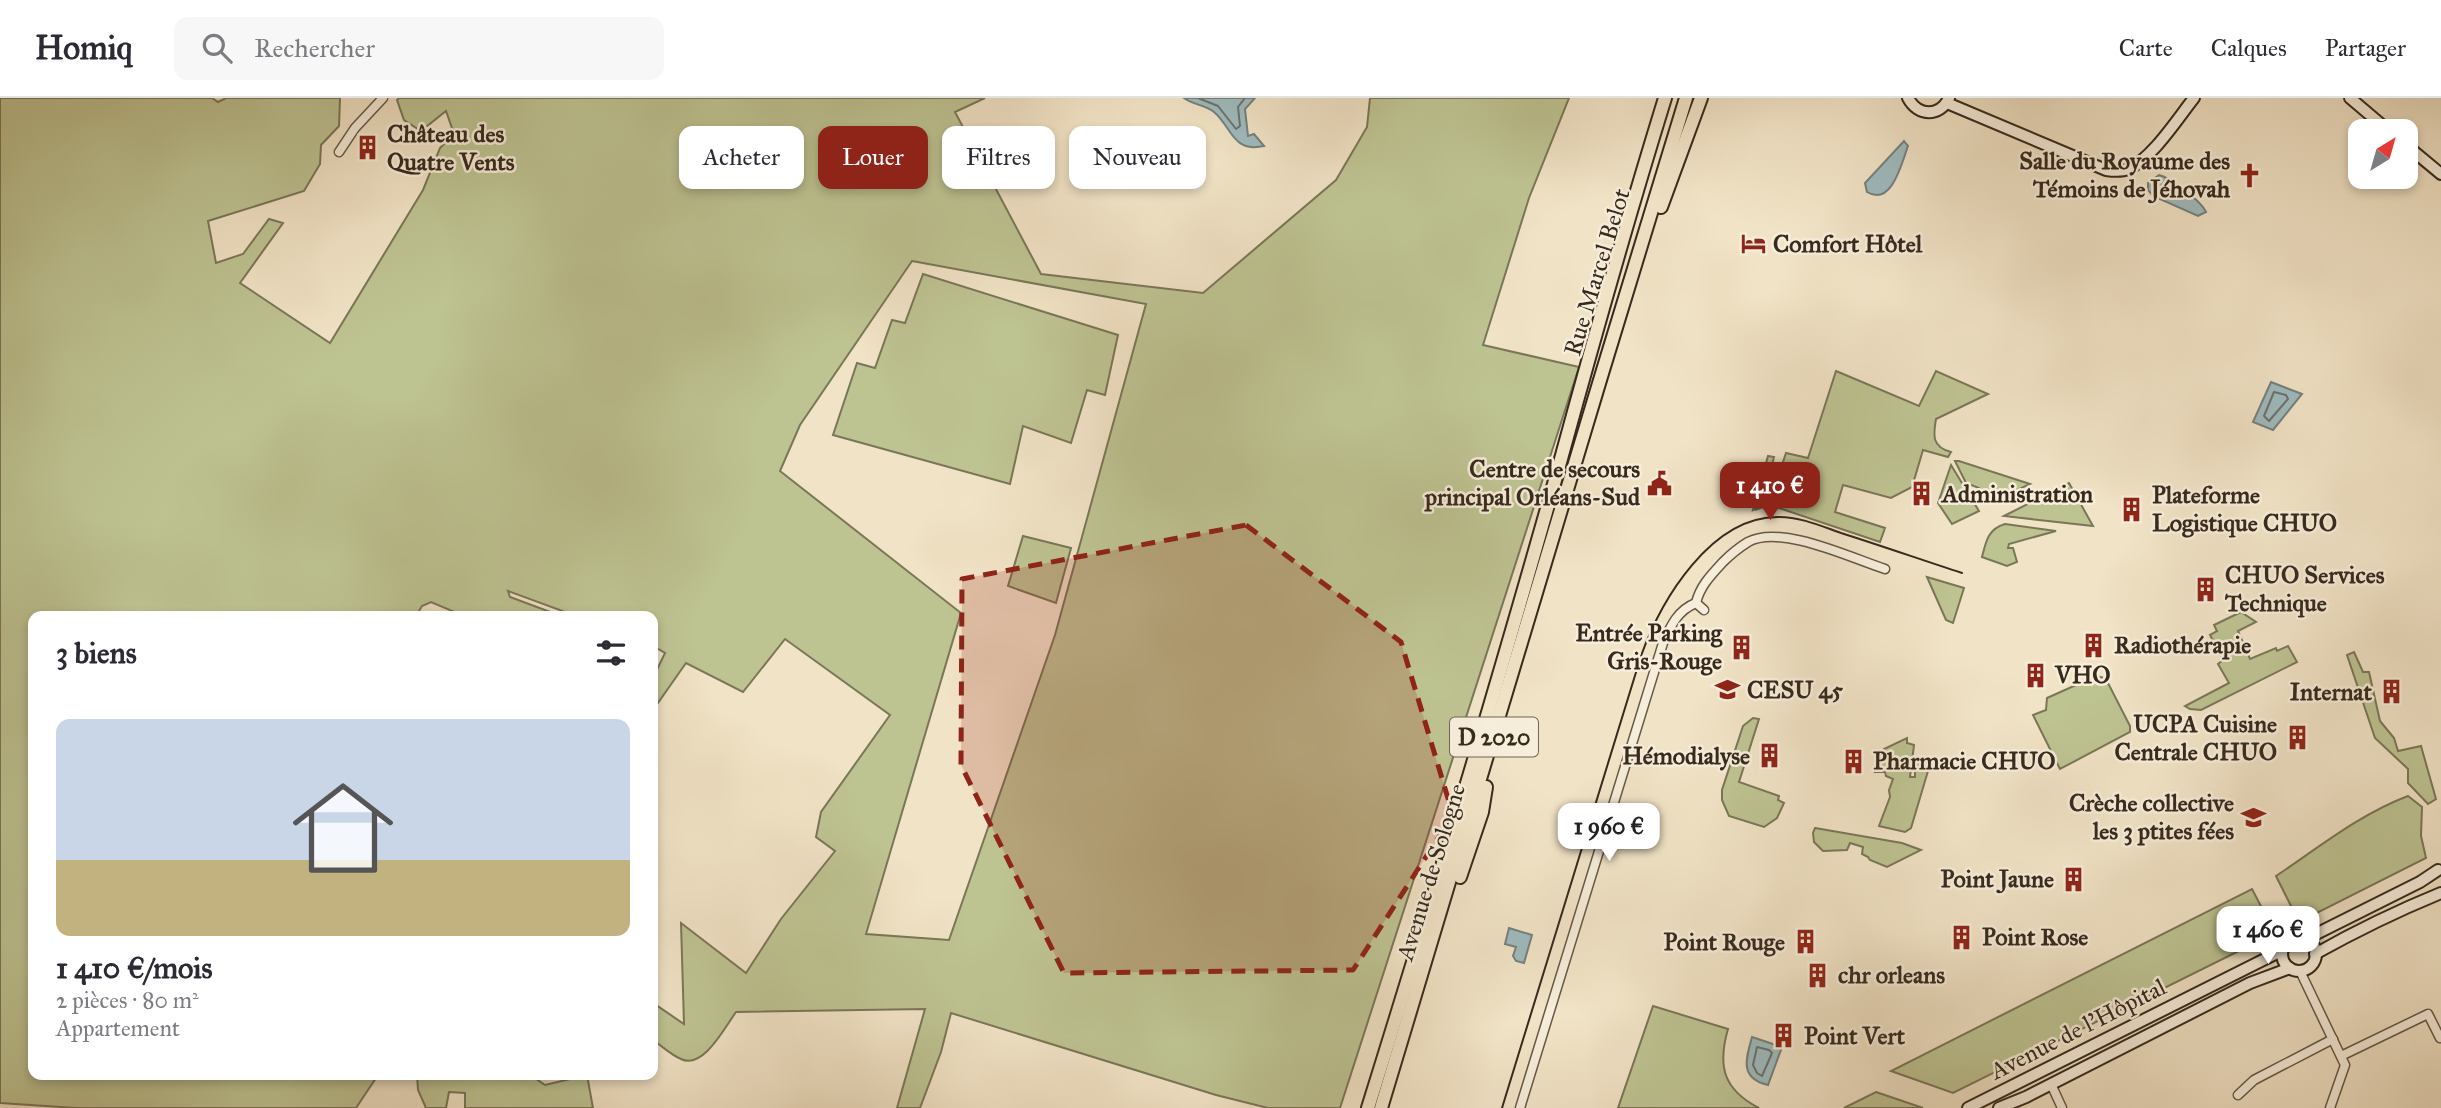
<!DOCTYPE html>
<html lang="fr">
<head>
<meta charset="utf-8">
<style>
  body { margin:0; font-family:"IM FELL Great Primer",serif; background:#f7f7f7; color:#2b2b33; height:100vh; display:flex; flex-direction:column; font-size:26px; white-space:nowrap }
  * { box-sizing:border-box; margin:0 }
  p { font-size:23px; color:#7c7c81 }
  .icon { flex:none; width:38px; height:38px; fill:none; stroke:currentColor; stroke-width:2; stroke-linecap:round; stroke-linejoin:round }
  .map { position:relative; flex:1; overflow:hidden }
  .details { position:absolute; left:28px; top:513px; width:630px; height:469px; display:flex; flex-direction:column; background:#fff; border-radius:14px; box-shadow:0 4px 10px #0003 }
  .details>* { flex:none }
  .guide { position:absolute; left:679px; top:28px; width:665px; height:63px; display:flex; gap:14px }
  .needle { width:46px; rotate:37deg }
  .tools { position:absolute; left:2348px; top:21px; display:grid; gap:14px }
  .tools a { display:grid; place-items:center; width:70px; height:70px; border-radius:14px; background:#fff; box-shadow:0 4px 10px #0003; font-size:35px }
  .price { position:absolute; translate:-50% -60px; padding:0 16px; border-radius:14px; background:#fff; color:#222; font-size:23px; line-height:46px; filter:drop-shadow(0 2px 4px #0008) }
  .price::after { content:''; position:absolute; left:50%; top:42px; width:21px; height:16px; margin-left:-10px; background:inherit; clip-path:polygon(0 0,100% 0,50% 100%) }
  .price.on { background:#8f2418; color:#fff }
  ul { padding:0; list-style:none }
  li { display:grid; align-content:center; gap:14px; height:371px; padding:0 28px }
  li+li { border-top:2px solid #e1e1e2 }
  li span { display:grid; place-items:center; height:217px; border-radius:14px; color:#555 }
  li>.icon { margin-inline-start:auto }
  span .icon { width:126px; height:126px; fill:#fffc; stroke-width:1 }
  li b { font-size:30px }
  h2 { display:flex; justify-content:space-between; align-items:center; height:84px; padding:0 28px; font-size:30px }
  .pill { padding:0 24px; border-radius:14px; background:#fff; box-shadow:0 4px 10px #0003; font-size:24px; line-height:63px }
  .pill.on { background:#8f2418; color:#fff }
  header { display:flex; align-items:center; gap:42px; box-sizing:border-box; height:98px; padding:0 35px; background:#fff; border-bottom:2px solid #e1e1e2 }
  header strong { font-size:33px }
  nav { display:flex; gap:38px; margin-inline-start:auto; font-size:24px }
  .search { width:490px; height:63px; background:#f7f7f7; display:flex; align-items:center; gap:18px; box-sizing:border-box; padding:0 24px; border-radius:14px; color:#7c7c81; font-size:26px }
  .map>svg:first-child { display:block }
  .green { fill:#bec392; stroke:#7a7658; stroke-width:2; fill-rule:evenodd }
  .water { fill:#9fbbbf; stroke:#75817e; stroke-width:2 }
  .lines { fill:none; stroke-linecap:round; stroke-linejoin:round }
  .shore { stroke:#6b726e; stroke-width:2 }
  .street-casing { stroke:#665847; stroke-width:11 }
  .secondary-casing { stroke:#372a1d; stroke-width:14 }
  .primary-casing { stroke:#372a1d; stroke-width:16 }
  .street { stroke:#f6edda; stroke-width:8 }
  .secondary { stroke:#f6edda; stroke-width:10 }
  .primary { stroke:#f1e3c6; stroke-width:12 }
  .tram { stroke:#372a1d; stroke-width:2 }
  .marked { fill:#8f2418; fill-opacity:0.2; stroke:#8f2418; stroke-width:5; stroke-dasharray:14 9; stroke-linejoin:round }
  .labels { text-anchor:middle; dominant-baseline:central; stroke-width:5; stroke-linejoin:round; paint-order:stroke }
  .shield { fill:#f6edda; stroke:#706456; stroke-width:2 }
  .shield-label { font-size:23px; font-weight:bold; fill:#372a1d }
  .poi-label { font-size:24px; font-weight:bold; fill:#372a1d; stroke:#f6edda; text-anchor:start }
  .street-label { font-size:24px; fill:#372a1d; stroke:#f6edda }
</style>
</head>
<body>
<header>
<strong>Homiq</strong>
<div class="search"><svg class="icon" aria-label="search" viewBox="0 0 24 24"><circle cx="10" cy="10" r="6"/><path d="M15 15l6 6"/></svg>Rechercher</div>
<nav><a>Carte</a><a>Calques</a><a>Partager</a></nav>
</header>
<div class="map">
<svg width="2441" height="1010" viewBox="0 0 2441 1010">
  <rect width="100%" height="100%" fill="#f1e3c6"/>
  <filter id="stains"><feTurbulence type="fractalNoise" baseFrequency=".00286" numOctaves="4"/><feColorMatrix values="0 0 0 0 .2 0 0 0 0 .09 0 0 0 0 .02 0 0 0 .5 -.17"/></filter>
  <radialGradient id="worn" r=".72"><stop offset=".6" stop-color="#630" stop-opacity="0"/><stop offset="1" stop-color="#630" stop-opacity=".3"/></radialGradient>
  <!-- green -->
  <g class="green">
    <path d="M0,0h212l6,4 8,-4h114l-1,28 -18,19 -1,19 -16,27 -96,30 8,42 27,-9 26,-35 14,4 -43,60 90,60 93,-153 17,-42 14,-14 -8,-23 -25,20 -17,-11 -7,-20 2,-2h586l-30,14 86,162 162,19 133,-113 31,-53 3,-29h199l-40,100 -46,147 96,22 -239,741h-72l-52,-13 -265,-82 -10,39 -21,56h-23l28,-99 -189,3c-11,15 -33,58 -55,47 -10,-4 -19,-13 -28,-19v-37l31,21 -3,-101 65,50 35,-54 54,-68 -19,-14 5,-25 69,-97 -105,-76 -42,53 -57,-29 -33,47v-32l12,-25 -12,-7v-30h-77l-68,-25 2,6 51,19h-97l-33,-14 -9,4 -6,10h-383v458l345,1 -22,33h-280l-76,-5zM912,163l234,43 -91,331 -106,305 -83,-6 95,-321 -181,-142 20,-46z"/>
    <path d="M923,176l195,61 -13,60 -18,-5 -16,53 -48,-17 -13,58 -177,-49 24,-72 18,5 17,-48 13,3z"/>
    <path d="M1836,273l83,35 17,-35 52,23 -52,25c-3,17 -4,28 15,33l-3,5 -25,-7 -11,37 -21,11 -48,-13 -8,27 50,16 -5,14 -104,-35 -10,-1 -11,4 24,-13 -26,13 15,-54 6,1 -3,12 9,2 6,-18 22,5z"/>
    <path d="M1955,363h4l71,23 -41,20 -10,-16 -13,-5z"/>
    <path d="M1951,367l28,46 -27,13 -14,-21z"/>
    <path d="M2069,385l24,43 -89,-10z"/>
    <path d="M2005,426l51,7 -47,13 -1,4h5l4,14 -10,4 -25,-9c4,-16 6,-28 23,-33z"/>
    <path d="M1023,438l48,12 -15,55 -48,-17z"/>
    <path d="M1927,479l37,11 -11,35 -7,-3z"/>
    <path d="M2241,514l15,10 -18,9 12,28 26,-11 1,3 11,-5 9,16 -96,48 -11,-1 -5,-3 44,-23 -11,-19 5,-4 -13,-25 7,-4 -3,-6z"/>
    <path d="M2354,554l9,20h6l11,49 14,17 4,13 23,-5 15,53 -8,5 -20,-21v-14l-33,-31 -28,-83z"/>
    <path d="M2096,578l8,2 4,5 22,43v6l-70,37 -27,-54 13,-5 1,-12z"/>
    <path d="M1753,620l6,1 -20,63 40,14 -1,4 6,3 -7,15 -13,9 -35,-11 -7,-16v-10l21,-64z"/>
    <path d="M1907,640v5l7,2 -4,32h5v-11l7,-4 6,9 -17,57 -6,4 -26,-6 11,-29 -1,-7 4,-11 -7,-3 -1,-4h-10l9,-23z"/>
    <path d="M2408,698l14,11 -1,29 5,22 -127,64 -23,-46c42,-28 84,-62 132,-80z"/>
    <path d="M1815,730l87,15 19,7 -34,17 -17,-7 -2,-3 -6,-3 1,-7 -13,-4 -3,7 -24,1 -9,-9 -1,-9z"/>
    <path d="M2252,791l23,44 -322,160 -62,-22z"/>
    <path d="M1653,908l75,23c-11,38 -4,61 31,79h-141z"/>
    <path d="M417,977h117l1,3 10,7 42,-10 6,33h-128v-15l-16,-1 -3,16h-20l-8,-18z"/>
    <path d="M1876,994l47,16h-79z"/>
  </g>
  <!-- water -->
  <g class="water">
    <path d="M1184,0h71l-10,11 3,27 6,-2 10,12c-32,7 -32,-19 -50,-34 -8,-7 -21,-7 -30,-14z"/>
    <path d="M1904,43l4,5c-6,16 -16,61 -41,46l-2,-9z"/>
    <path d="M2159,77c12,3 42,26 47,37l-8,4 -45,-20 -5,-6v-7z"/>
    <path d="M2271,284l31,12 -29,36 -20,-8z"/>
    <path d="M1509,830l23,7 -8,28 -8,-2 -3,-5 3,-9 -11,-3z"/>
    <path d="M1752,939l30,10 -14,38c-29,-7 -22,-26 -16,-48z"/>
  </g>
  <g class="lines">
    <!-- shore -->
    <g class="shore">
      <path d="M1198,0l20,8 18,23 4,-3 -2,-19 7,-9"/>
      <path d="M2274,294l12,3 2,4 -19,22 -5,-5z"/>
      <path d="M1757,949l12,3 3,3 -10,23 -5,-3 -4,-8z"/>
    </g>
    <defs>
      <g id="street">
        <path d="M339,54l16,-24 28,-30"/>
        <path d="M1696,505c4,-17 15,-28 27,-41 7,-7 17,-15 25,-20 33,-18 103,16 137,27"/>
        <path d="M2300,873l45,94 -15,43"/>
        <path d="M2341,958l87,-42 12,24"/>
        <path d="M2051,986l11,24"/>
        <path d="M2238,997l16,-15 79,-41"/>
        <path d="M1520,1010l143,-465c8,-18 15,-33 33,-40l8,7"/>
      </g>
      <g id="secondary">
        <path d="M1908,0c10,19 32,19 41,0"/>
        <path d="M2350,0l39,33"/>
        <path d="M1947,5l159,67c7,1 15,2 22,-1 24,-10 50,-51 66,-71"/>
        <path d="M2406,47l35,29"/>
        <circle cx="2299" cy="856" r="17"/>
        <path d="M2306,841l114,-57 18,-12"/>
        <path d="M2315,856c41,-23 82,-43 126,-61"/>
        <path d="M1968,1010l315,-158"/>
        <path d="M1999,1010l27,-11 224,-114 40,-15"/>
      </g>
      <g id="primary">
        <path d="M1661,109l40,-109"/>
        <path d="M1460,779l22,-65 4,-25"/>
        <path d="M1368,1010c67,-215 132,-432 193,-649 33,-121 67,-241 104,-361"/>
        <path d="M1381,1010c103,-336 201,-674 305,-1010"/>
      </g>
    </defs>
    <!-- street casing -->
    <use href="#street" class="street-casing"/>
    <!-- secondary casing -->
    <use href="#secondary" class="secondary-casing"/>
    <!-- primary casing -->
    <use href="#primary" class="primary-casing"/>
    <!-- street -->
    <use href="#street" class="street"/>
    <!-- secondary -->
    <use href="#secondary" class="secondary"/>
    <!-- primary -->
    <use href="#primary" class="primary"/>
    <!-- tram -->
    <path class="tram" d="M1502,1010l139,-452c20,-56 70,-140 138,-139 22,0 42,9 62,16 41,13 81,27 121,40"/>
  </g>
  <!-- marked area -->
  <path class="marked" d="M1246,427l155,117 52,173 -100,155 -289,3 -103,-208 1,-186z"/>
  <!-- icons -->
  <defs>
    <symbol id="building-bare" viewBox="-9 -9 18 18"><path d="M-4-6H4V6H1V3H-1V6H-4ZM-2.5-4.3h1.7v1.8h-1.7ZM.8-4.3h1.7v1.8H.8ZM-2.5-1h1.7V.8h-1.7ZM.8-1h1.7V.8H.8Z" fill="#8f2418" stroke="#f6edda" stroke-width="2.5" paint-order="stroke"/></symbol>
    <symbol id="church-bare" viewBox="-9 -9 18 18"><path d="M-1.2-6h2.4v3.5h3.3v2.4h-3.3V6h-2.4V-.1h-3.3v-2.4h3.3Z" fill="#8f2418" stroke="#f6edda" stroke-width="2.5" paint-order="stroke"/></symbol>
    <symbol id="hotel-bare" viewBox="-9 -9 18 18"><path d="M-6-4.5h1.5V1H6V5H4.5V3h-9V5H-6ZM-4 0a1.8 1.8 0 1 1 3.6 0ZM.5 0V-2.5h3Q6-2.5 6 0Z" fill="#8f2418" stroke="#f6edda" stroke-width="2.5" paint-order="stroke"/></symbol>
    <symbol id="civic-bare" viewBox="-9 -9 18 18"><path d="M-.6-6.5H3V-4.5H.6V-3L4-1V1h2V6H-6V1h2V-1L-.6-3ZM-1.2 2.5V6h2.4V2.5Z" fill="#8f2418" stroke="#f6edda" stroke-width="2.5" paint-order="stroke"/></symbol>
    <symbol id="university-bare" viewBox="-9 -9 18 18"><path d="M0-5L7-2L0 1L-7-2ZM-4 1L0 2.5L4 1V4Q0 6-4 4Z" fill="#8f2418" stroke="#f6edda" stroke-width="2.5" paint-order="stroke"/></symbol>
    <symbol id="school-bare" viewBox="-9 -9 18 18"><path d="M0-5L7-2L0 1L-7-2ZM-4 1L0 2.5L4 1V4Q0 6-4 4Z" fill="#8f2418" stroke="#f6edda" stroke-width="2.5" paint-order="stroke"/></symbol>
  </defs>
  <g fill-rule="evenodd">
    <use href="#building-bare" x="350" y="32" width="35" height="35"/>
    <use href="#church-bare" x="2232" y="60" width="35" height="35"/>
    <use href="#hotel-bare" x="1736" y="128" width="35" height="35"/>
    <use href="#civic-bare" x="1642" y="368" width="35" height="35"/>
    <use href="#building-bare" x="1904" y="378" width="35" height="35"/>
    <use href="#building-bare" x="2114" y="394" width="35" height="35"/>
    <use href="#building-bare" x="2188" y="474" width="35" height="35"/>
    <use href="#building-bare" x="2076" y="530" width="35" height="35"/>
    <use href="#building-bare" x="1724" y="532" width="35" height="35"/>
    <use href="#building-bare" x="2018" y="560" width="35" height="35"/>
    <use href="#university-bare" x="1710" y="574" width="35" height="35"/>
    <use href="#building-bare" x="2374" y="576" width="35" height="35"/>
    <use href="#building-bare" x="2280" y="622" width="35" height="35"/>
    <use href="#building-bare" x="1752" y="640" width="35" height="35"/>
    <use href="#building-bare" x="1836" y="646" width="35" height="35"/>
    <use href="#school-bare" x="2236" y="702" width="35" height="35"/>
    <use href="#building-bare" x="2056" y="764" width="35" height="35"/>
    <use href="#building-bare" x="1944" y="822" width="35" height="35"/>
    <use href="#building-bare" x="1788" y="826" width="35" height="35"/>
    <use href="#building-bare" x="1800" y="860" width="35" height="35"/>
    <use href="#building-bare" x="1766" y="920" width="35" height="35"/>
  </g>
  <g class="labels">
    <!-- shield labels -->
    <rect class="shield" x="1450" y="619.5" width="88" height="39" rx="5"/>
    <g class="shield-label">
      <text x="1494" y="639">D 2020</text>
    </g>
    <!-- poi labels -->
    <g class="poi-label">
      <text x="387" y="36">Château des<tspan x="387" dy="28">Quatre Vents</tspan></text>
      <text x="2230" y="63" text-anchor="end">Salle du Royaume des<tspan x="2230" dy="28">Témoins de Jéhovah</tspan></text>
      <text x="1773" y="146">Comfort Hôtel</text>
      <text x="1640" y="371" text-anchor="end">Centre de secours<tspan x="1640" dy="28">principal Orléans-Sud</tspan></text>
      <text x="1942" y="396">Administration</text>
      <text x="2152" y="397">Plateforme<tspan x="2152" dy="28">Logistique CHUO</tspan></text>
      <text x="2225" y="477">CHUO Services<tspan x="2225" dy="28">Technique</tspan></text>
      <text x="1722" y="535" text-anchor="end">Entrée Parking<tspan x="1722" dy="28">Gris-Rouge</tspan></text>
      <text x="2114" y="547">Radiothérapie</text>
      <text x="2055" y="577">VHO</text>
      <text x="1747" y="592">CESU 45</text>
      <text x="2372" y="594" text-anchor="end">Internat</text>
      <text x="2277" y="626" text-anchor="end">UCPA Cuisine<tspan x="2277" dy="28">Centrale CHUO</tspan></text>
      <text x="1750" y="658" text-anchor="end">Hémodialyse</text>
      <text x="1873" y="663">Pharmacie CHUO</text>
      <text x="2234" y="705" text-anchor="end">Crèche collective<tspan x="2234" dy="28">les 3 ptites fées</tspan></text>
      <text x="2054" y="781" text-anchor="end">Point Jaune</text>
      <text x="1982" y="839">Point Rose</text>
      <text x="1785" y="844" text-anchor="end">Point Rouge</text>
      <text x="1838" y="877">chr orleans</text>
      <text x="1804" y="938">Point Vert</text>
    </g>
    <!-- street labels -->
    <g class="street-label">
      <text transform="translate(1597 174) rotate(-73)">Rue Marcel Belot</text>
      <text transform="translate(1431 774) rotate(-73)">Avenue de Sologne</text>
      <text transform="translate(2078 931) rotate(-27)">Avenue de l'Hôpital</text>
    </g>
  </g>
  <rect width="100%" height="100%" filter="url(#stains)"/>
  <rect width="100%" height="100%" fill="url(#worn)"/>
</svg>
<div class="tools">
<a><svg class="needle" viewBox="-14 -14 28 28"><path d="M0-13l5 13h-10z" fill="#e53935"/><path d="M0 13l5-13h-10z" fill="#7c7c81"/></svg></a>
</div>
<b class="price on" style="left:1770px;top:424px">1 410 €</b>
<b class="price" style="left:1609px;top:765px">1 960 €</b>
<b class="price" style="left:2268px;top:868px">1 460 €</b>
<div class="guide">
<a class="pill">Acheter</a>
<a class="pill on">Louer</a>
<a class="pill">Filtres</a>
<a class="pill">Nouveau</a>
</div>
<section class="details">
<h2>3 biens<svg class="icon" aria-label="filters" viewBox="0 0 24 24"><path d="M4 7h16M4 17h16"/><circle cx="9" cy="7" r="2"/><circle cx="15" cy="17" r="2"/></svg></h2>
<ul>
<li><span style="background:linear-gradient(#c9d6e8 65%,#c2b280 0)"><svg class="icon" aria-label="home" viewBox="0 0 24 24"><path d="M3 11l9-7 9 7M6 9v11h12V9"/></svg></span><div><b>1 410 €/mois</b><p>2 pièces · 80 m²</p><p>Appartement</p></div></li>
</ul>
</section>
</div>
</body>
</html>
